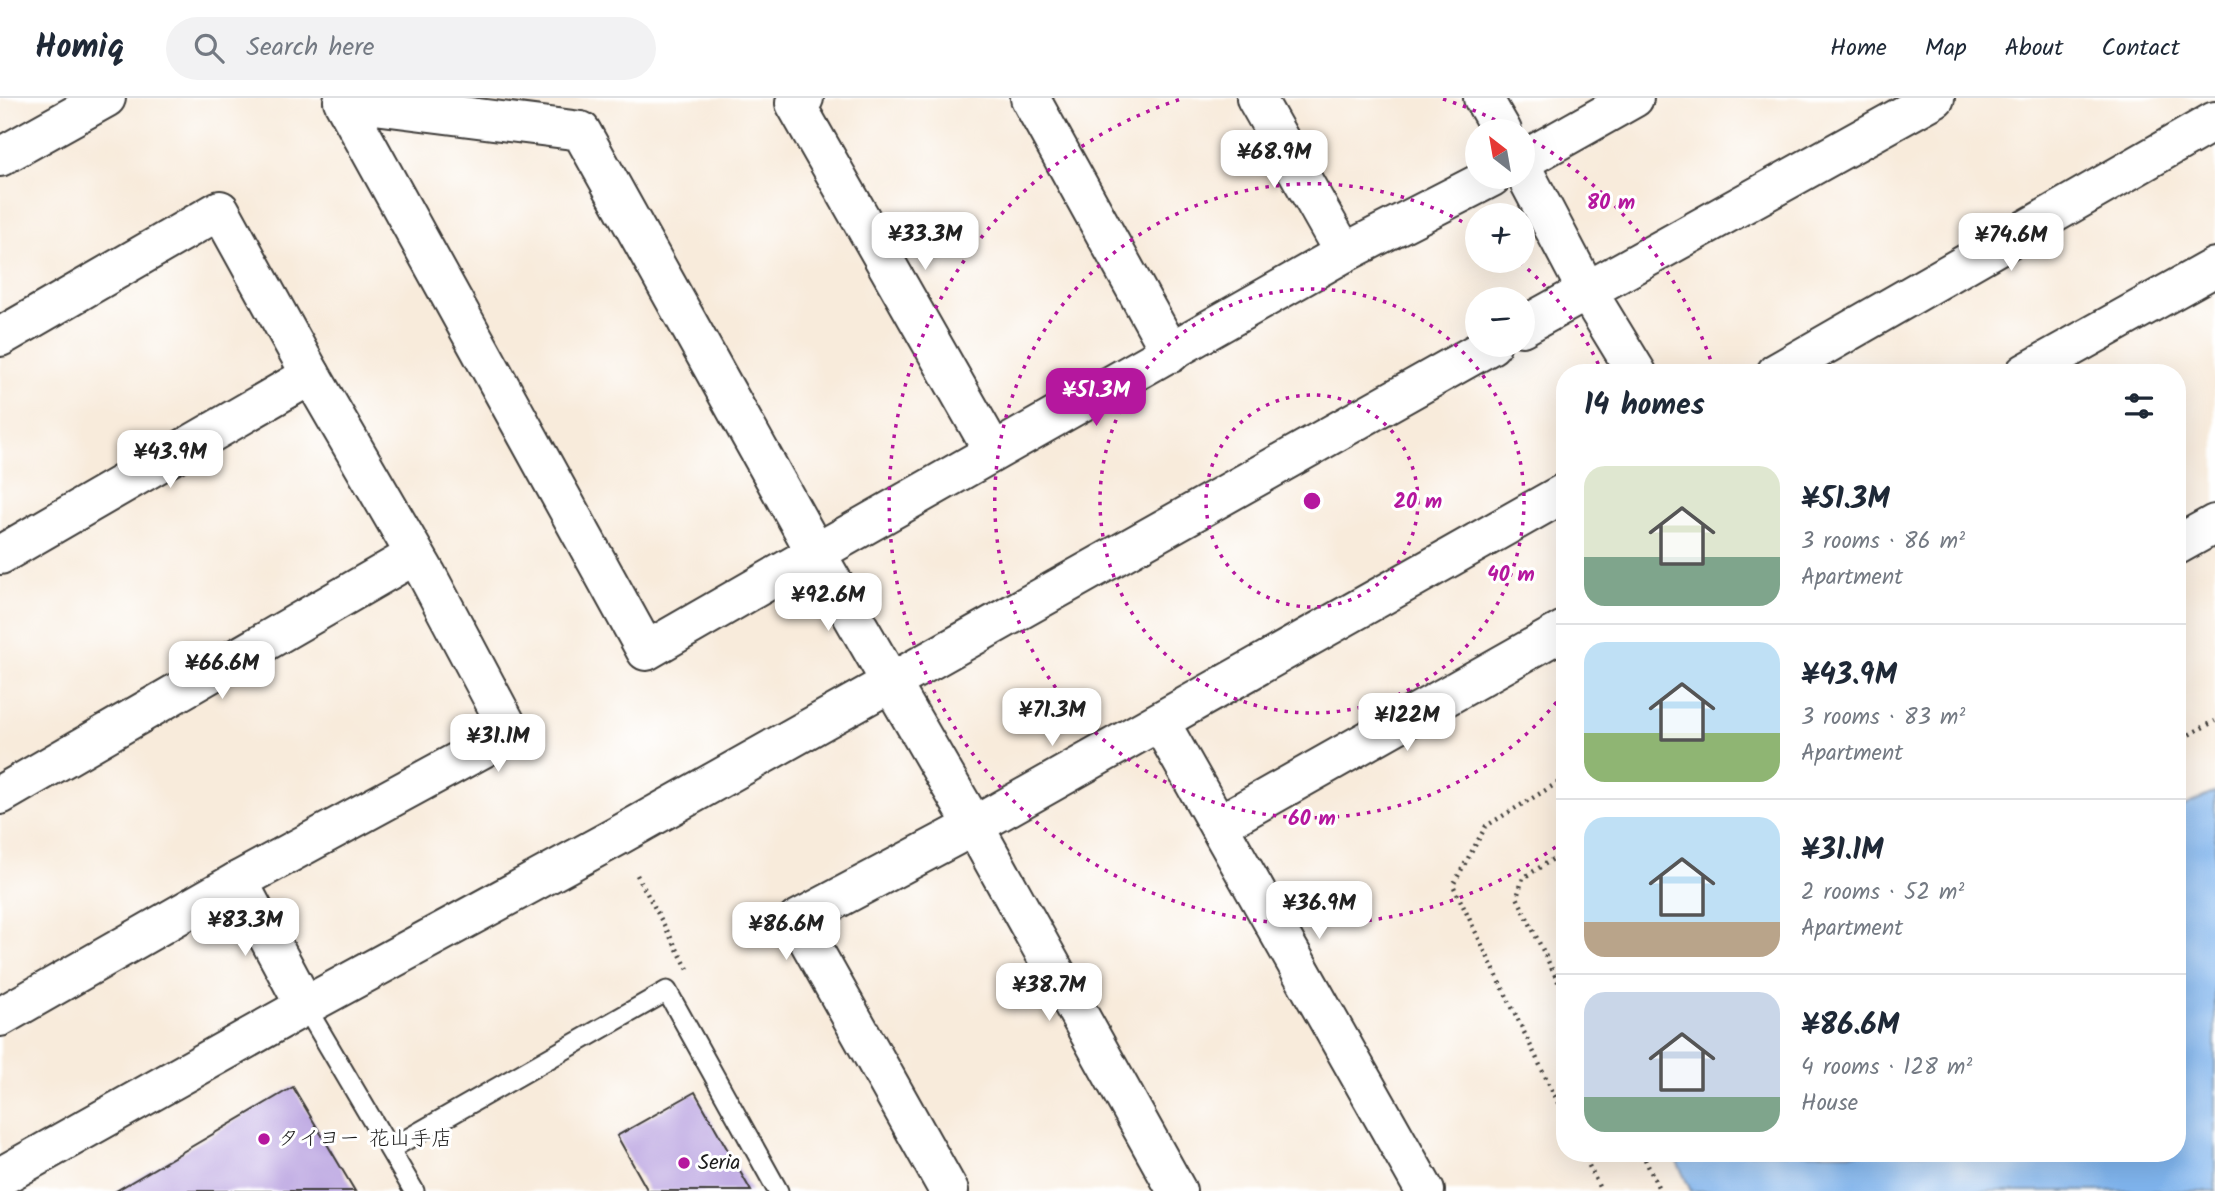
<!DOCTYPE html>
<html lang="en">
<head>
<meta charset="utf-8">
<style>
  body { margin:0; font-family:Kalam,"Klee One",sans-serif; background:#f2f2f3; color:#1f2937; height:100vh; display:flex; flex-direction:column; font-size:26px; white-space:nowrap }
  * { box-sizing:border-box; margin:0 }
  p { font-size:23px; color:#747a83 }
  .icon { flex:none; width:38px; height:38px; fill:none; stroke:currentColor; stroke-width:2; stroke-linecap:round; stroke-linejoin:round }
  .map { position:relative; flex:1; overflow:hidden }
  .drawer { position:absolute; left:1556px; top:266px; width:630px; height:798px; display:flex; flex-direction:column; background:#fff; border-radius:28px; box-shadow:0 7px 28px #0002 }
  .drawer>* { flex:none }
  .needle { width:46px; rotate:329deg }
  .controls { position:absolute; left:1465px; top:21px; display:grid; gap:14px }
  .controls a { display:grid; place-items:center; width:70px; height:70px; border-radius:50%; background:#fff; box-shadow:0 7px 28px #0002; font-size:35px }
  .price { position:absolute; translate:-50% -60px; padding:0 16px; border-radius:14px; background:#fff; color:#222; font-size:23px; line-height:46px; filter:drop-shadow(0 2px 4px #0008) }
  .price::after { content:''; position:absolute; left:50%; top:42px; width:21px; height:16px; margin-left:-10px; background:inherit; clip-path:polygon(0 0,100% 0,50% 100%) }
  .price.selected { background:#b5179e; color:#fff }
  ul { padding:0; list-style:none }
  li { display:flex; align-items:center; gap:21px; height:175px; padding:0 28px }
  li+li { border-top:2px solid #e0e1e3 }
  li span { display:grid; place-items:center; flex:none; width:196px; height:140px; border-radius:21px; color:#555 }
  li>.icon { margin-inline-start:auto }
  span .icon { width:84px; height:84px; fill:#fffc; stroke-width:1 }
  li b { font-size:30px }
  h2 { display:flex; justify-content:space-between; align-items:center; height:84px; padding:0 28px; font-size:30px }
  header { display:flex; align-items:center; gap:42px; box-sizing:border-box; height:98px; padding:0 35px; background:#fff; border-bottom:2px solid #e0e1e3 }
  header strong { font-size:33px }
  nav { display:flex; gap:38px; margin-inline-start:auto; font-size:24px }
  .search { width:490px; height:63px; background:#f2f2f3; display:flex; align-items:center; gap:18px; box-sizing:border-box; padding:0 24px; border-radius:38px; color:#747a83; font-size:26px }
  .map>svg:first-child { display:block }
  .water { fill:#7fb4ed; stroke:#4e6884; stroke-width:2 }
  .building { fill:#b9a3e0 }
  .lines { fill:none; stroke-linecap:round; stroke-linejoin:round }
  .service-casing { stroke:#3d3b39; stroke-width:23 }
  .minor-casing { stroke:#3d3b39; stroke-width:42 }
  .tertiary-casing { stroke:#3d3b39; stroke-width:42 }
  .path { stroke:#3d3b39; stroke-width:4.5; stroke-dasharray:2 5; stroke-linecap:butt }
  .service { stroke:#fff; stroke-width:19 }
  .minor { stroke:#fff; stroke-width:38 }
  .tertiary { stroke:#fff; stroke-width:38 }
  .ring { fill:none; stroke:#b5179e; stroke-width:3.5; stroke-dasharray:3.5 7 }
  .poi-dot { fill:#b5179e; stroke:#fff; stroke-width:2.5 }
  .labels { text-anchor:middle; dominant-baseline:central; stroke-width:6; stroke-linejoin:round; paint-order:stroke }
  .poi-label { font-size:21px; fill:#1c1c1c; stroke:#fff; text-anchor:start }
  .centre { fill:#b5179e; stroke:#fff; stroke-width:3.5 }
  .ring-label { font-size:21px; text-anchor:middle; font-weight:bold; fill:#b5179e; stroke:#fff; stroke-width:6; stroke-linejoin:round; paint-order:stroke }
</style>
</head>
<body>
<header>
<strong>Homiq</strong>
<div class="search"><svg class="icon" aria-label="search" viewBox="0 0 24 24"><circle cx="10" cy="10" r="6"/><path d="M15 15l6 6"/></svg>Search here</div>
<nav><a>Home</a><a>Map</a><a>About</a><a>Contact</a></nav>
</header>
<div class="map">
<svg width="2215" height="1093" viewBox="0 0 2215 1093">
  <rect width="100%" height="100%" fill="#fff"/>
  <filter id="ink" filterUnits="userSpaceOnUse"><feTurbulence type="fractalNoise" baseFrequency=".0143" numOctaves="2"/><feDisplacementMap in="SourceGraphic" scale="14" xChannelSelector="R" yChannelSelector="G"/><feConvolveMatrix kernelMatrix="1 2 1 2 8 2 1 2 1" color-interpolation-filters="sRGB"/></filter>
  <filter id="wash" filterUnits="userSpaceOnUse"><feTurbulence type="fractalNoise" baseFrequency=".00686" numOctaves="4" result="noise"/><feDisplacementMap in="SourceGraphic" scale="28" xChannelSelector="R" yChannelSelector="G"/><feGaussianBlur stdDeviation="1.57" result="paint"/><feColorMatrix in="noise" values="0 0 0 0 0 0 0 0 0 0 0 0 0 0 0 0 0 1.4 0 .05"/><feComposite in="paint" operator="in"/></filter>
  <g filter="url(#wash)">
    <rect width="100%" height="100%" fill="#f8ebdb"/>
    <!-- water -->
    <path class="water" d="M2215,694v399h-524l-18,-38h504v-344z"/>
    <g id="blocks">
      <!-- building -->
      <g class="building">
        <path d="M293,989l62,104h-239z"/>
        <path d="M695,994l56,99h-103l-31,-55z"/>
      </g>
    </g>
  </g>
  <g filter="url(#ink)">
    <use href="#blocks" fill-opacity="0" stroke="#3d3b39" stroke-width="2"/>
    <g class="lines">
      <defs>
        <g id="service">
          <path d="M305,908l109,185"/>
          <path d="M390,1051l277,-158 111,200"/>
        </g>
        <g id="minor">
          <path d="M804,0l-9,5 198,348"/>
          <path d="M1030,0l141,255"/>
          <path d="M1256,0l88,155"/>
          <path d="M1483,0l19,33"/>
          <path d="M343,3l238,30 235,422 -170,98z"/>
          <path d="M0,59l106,-59"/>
          <path d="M1522,63l112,-63"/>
          <path d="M1522,70l65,123 50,82"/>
          <path d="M0,239l220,-127 91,165 116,200 84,158 -273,148 -238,136"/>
          <path d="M1776,275l439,-252"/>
          <path d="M2025,275l190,-106"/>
          <path d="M2177,447l38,-21"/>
          <path d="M0,457l311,-180"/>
          <path d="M1160,624l265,469"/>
          <path d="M0,697l415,-240"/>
          <path d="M1220,726l344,-194"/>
          <path d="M238,783l67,125"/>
          <path d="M949,1093l-152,-271 177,-94 590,-333"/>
          <path d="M1177,1093l-203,-365 -158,-273 528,-300 148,-76"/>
        </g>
        <g id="tertiary">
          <path d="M1522,229l413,-229"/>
          <path d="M0,1079l305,-171 311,-169 875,-492"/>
        </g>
      </defs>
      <!-- service casing -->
      <use href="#service" class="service-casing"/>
      <!-- minor casing -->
      <use href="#minor" class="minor-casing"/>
      <!-- tertiary casing -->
      <use href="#tertiary" class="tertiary-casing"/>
      <!-- path -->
      <g class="path">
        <path d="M2177,643l38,-20"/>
        <path d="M1564,681l-78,47 -33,59 111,230"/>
        <path d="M1564,754l-41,26 -6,19 47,97"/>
        <path d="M637,777l53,98"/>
        <path d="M1583,1055l18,38"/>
        <path d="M1642,1055l18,38"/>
      </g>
      <!-- service -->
      <use href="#service" class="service"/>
      <!-- minor -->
      <use href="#minor" class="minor"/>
      <!-- tertiary -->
      <use href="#tertiary" class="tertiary"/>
    </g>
  </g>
  <!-- distance rings -->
  <g class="ring">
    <circle cx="1312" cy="403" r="106"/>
    <circle cx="1312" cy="403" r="212"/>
    <path d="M1563 596A317 317 0 1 1 1475 131M1520 164A317 317 0 0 1 1602 274"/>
    <path d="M1564 743A423 423 0 1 1 1181 1M1443 1A423 423 0 0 1 1517 33M1524 37A423 423 0 0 1 1714 272"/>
  </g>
  <!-- markers -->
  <g class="poi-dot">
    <circle cx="264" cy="1041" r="7"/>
    <circle cx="684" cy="1065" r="7"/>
  </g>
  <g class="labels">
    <!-- poi labels -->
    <g class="poi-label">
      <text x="278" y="1041">タイヨー 花山手店</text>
      <text x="698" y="1065">Seria</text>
    </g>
  </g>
  <circle cx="1312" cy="403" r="10" class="centre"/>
  <g class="ring-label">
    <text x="1611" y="111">80 m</text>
    <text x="1418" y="410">20 m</text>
    <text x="1511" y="483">40 m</text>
    <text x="1312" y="727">60 m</text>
  </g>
</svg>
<div class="controls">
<a><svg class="needle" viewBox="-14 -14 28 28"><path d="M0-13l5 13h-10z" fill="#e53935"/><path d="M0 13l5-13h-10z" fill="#747a83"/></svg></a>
<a>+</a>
<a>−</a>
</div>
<b class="price" style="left:1274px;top:92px">¥68.9M</b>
<b class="price" style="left:925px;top:174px">¥33.3M</b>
<b class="price" style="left:2011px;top:175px">¥74.6M</b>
<b class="price selected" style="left:1096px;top:330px">¥51.3M</b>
<b class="price" style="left:170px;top:392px">¥43.9M</b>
<b class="price" style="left:828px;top:535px">¥92.6M</b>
<b class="price" style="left:222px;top:603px">¥66.6M</b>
<b class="price" style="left:1052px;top:650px">¥71.3M</b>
<b class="price" style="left:1407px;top:655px">¥122M</b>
<b class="price" style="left:498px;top:676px">¥31.1M</b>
<b class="price" style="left:1319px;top:843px">¥36.9M</b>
<b class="price" style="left:245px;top:860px">¥83.3M</b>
<b class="price" style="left:786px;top:864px">¥86.6M</b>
<b class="price" style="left:1049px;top:925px">¥38.7M</b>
<section class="drawer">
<h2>14 homes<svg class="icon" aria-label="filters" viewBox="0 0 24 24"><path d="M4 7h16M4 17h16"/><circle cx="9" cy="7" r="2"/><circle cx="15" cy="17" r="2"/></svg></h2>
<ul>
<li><span style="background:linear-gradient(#dfe7d0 65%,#7fa58c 0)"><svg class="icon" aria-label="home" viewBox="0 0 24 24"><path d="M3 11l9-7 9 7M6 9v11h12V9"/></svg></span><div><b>¥51.3M</b><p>3 rooms · 86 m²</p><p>Apartment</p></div></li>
<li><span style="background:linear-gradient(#bfe0f5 65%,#8fb573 0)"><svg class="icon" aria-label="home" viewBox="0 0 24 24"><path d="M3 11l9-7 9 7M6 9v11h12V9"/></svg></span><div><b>¥43.9M</b><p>3 rooms · 83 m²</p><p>Apartment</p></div></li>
<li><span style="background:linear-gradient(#bfe0f5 75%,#b9a48a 0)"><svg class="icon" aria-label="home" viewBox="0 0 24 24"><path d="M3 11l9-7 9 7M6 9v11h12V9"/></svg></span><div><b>¥31.1M</b><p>2 rooms · 52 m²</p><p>Apartment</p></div></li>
<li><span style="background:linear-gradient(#c9d6e8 75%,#7fa58c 0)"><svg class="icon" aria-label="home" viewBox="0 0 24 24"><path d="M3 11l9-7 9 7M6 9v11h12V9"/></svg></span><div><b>¥86.6M</b><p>4 rooms · 128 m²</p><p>House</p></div></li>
</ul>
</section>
</div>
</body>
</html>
